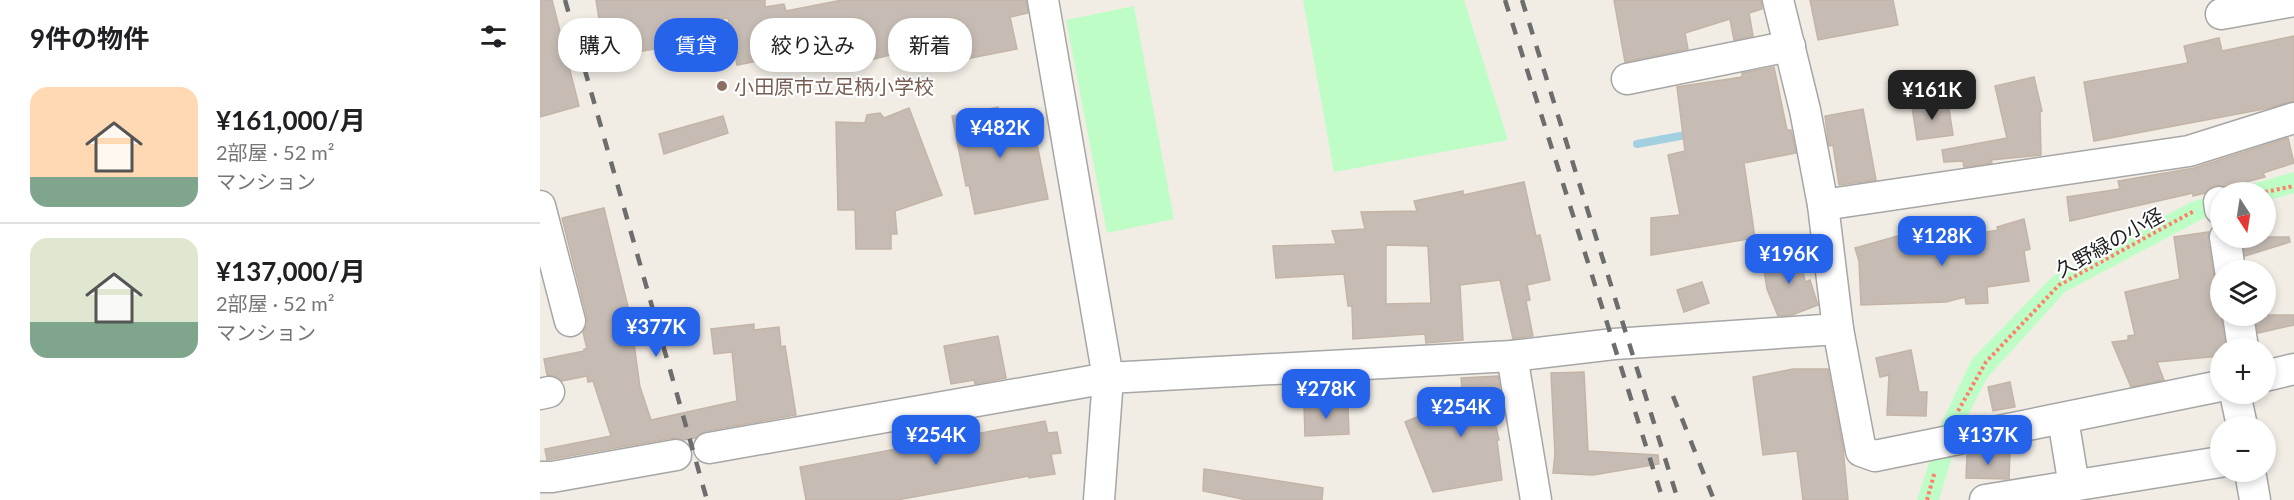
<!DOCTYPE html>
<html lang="ja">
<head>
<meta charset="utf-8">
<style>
  body { margin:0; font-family:Lato,"Noto Sans JP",sans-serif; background:#f6f6f6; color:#202124; height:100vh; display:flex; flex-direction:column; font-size:22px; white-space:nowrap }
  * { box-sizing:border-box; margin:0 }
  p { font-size:20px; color:#757577 }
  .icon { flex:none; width:33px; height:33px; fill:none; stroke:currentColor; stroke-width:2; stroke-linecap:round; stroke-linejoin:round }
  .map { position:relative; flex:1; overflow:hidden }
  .side { display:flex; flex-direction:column; background:#fff; width:540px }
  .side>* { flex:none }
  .banner { position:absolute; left:18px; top:18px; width:570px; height:54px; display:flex; gap:12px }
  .needle { width:39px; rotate:168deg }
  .buttons { position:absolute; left:1670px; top:182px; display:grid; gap:12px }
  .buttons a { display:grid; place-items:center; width:66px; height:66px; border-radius:50%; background:#fff; box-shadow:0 3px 9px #0003; font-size:30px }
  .price { position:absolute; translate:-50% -51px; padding:0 14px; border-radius:12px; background:#2563eb; color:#fff; font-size:20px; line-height:39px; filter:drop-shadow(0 2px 3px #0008) }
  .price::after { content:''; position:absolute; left:50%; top:36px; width:18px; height:14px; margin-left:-9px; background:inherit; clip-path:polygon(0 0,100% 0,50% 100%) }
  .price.on { background:#222; color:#fff }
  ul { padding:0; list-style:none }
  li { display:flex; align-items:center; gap:18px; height:150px; padding:0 30px }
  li+li { border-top:2px solid #e0e0e0 }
  li span { display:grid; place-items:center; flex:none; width:168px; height:120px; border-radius:18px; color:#555 }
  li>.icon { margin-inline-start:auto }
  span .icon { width:72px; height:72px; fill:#fffc; stroke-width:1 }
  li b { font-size:26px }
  h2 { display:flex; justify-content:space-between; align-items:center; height:72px; padding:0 30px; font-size:26px }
  .chip { padding:0 21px; border-radius:24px; background:#fff; box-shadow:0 3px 9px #0003; font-size:21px; line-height:54px }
  .chip.on { background:#2563eb; color:#fff }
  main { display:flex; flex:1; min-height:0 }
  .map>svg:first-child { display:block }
  .park { fill:#bffdc7 }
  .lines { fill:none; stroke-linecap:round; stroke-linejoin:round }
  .stream { stroke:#a2d0e1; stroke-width:8 }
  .building { fill:#c6bcb4; stroke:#c4b4a6; stroke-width:1.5; fill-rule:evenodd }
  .minor-casing { stroke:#a6a6a6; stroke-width:33 }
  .path { stroke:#ff7f68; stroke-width:4; stroke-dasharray:3 3; stroke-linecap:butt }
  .minor { stroke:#fff; stroke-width:30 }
  .rail { stroke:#6d6d6d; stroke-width:4.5; stroke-dasharray:12 12; stroke-linecap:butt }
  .education-dot { fill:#8d6e63; stroke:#fff; stroke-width:2 }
  .labels { text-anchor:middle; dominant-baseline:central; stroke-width:4.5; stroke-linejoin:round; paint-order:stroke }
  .education-label { font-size:20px; fill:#785e54; stroke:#fff; text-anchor:start }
  .street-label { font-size:20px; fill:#1f1f1f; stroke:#fff }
</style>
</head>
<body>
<main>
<section class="side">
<h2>9件の物件<svg class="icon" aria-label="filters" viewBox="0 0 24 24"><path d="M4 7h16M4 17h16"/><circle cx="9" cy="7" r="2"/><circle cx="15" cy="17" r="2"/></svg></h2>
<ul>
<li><span style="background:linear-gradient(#ffd9b3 75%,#7fa58c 0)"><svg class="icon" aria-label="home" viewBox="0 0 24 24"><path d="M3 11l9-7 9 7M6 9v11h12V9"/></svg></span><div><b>¥161,000/月</b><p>2部屋 · 52 m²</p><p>マンション</p></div></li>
<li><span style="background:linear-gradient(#dfe7d0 70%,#7fa58c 0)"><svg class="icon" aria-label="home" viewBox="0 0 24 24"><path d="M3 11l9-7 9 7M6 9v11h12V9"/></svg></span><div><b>¥137,000/月</b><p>2部屋 · 52 m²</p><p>マンション</p></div></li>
</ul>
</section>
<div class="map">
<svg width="1754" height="500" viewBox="0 0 1754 500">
  <rect width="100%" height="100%" fill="#f1ede5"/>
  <!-- park -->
  <g class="park">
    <path d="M763,0h161l44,140 -174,32z"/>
    <path d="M594,6l40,213 -67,14 -41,-213z"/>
    <path d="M1754,172v21l-29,8v-9h-41z"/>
    <path d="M1680,193l-12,23 -143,76 -78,86 -27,52 -21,70h-22l25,-78 30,-63 80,-82 139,-75z"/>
  </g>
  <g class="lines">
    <!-- stream -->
    <path class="stream" d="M1097,144l54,-10"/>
  </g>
  <!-- building -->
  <g class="building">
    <path d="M0,0h12l27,106 -39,11z"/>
    <path d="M56,0h169v7l19,-3 2,7 56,-11h184l2,13 -18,4 7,32 -107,21 -4,-19 -48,12 -5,-21 -116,23 -9,-47 -49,8 3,18 -55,10 -3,-16 -11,2 -3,-17 -10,2z"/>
    <path d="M1074,0h147l1,9 -13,4 4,23 -19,4 -4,-21 -45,14 3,16 -63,13z"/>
    <path d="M1270,0h83l5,25 -80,15z"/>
    <path d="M1754,36v65l-30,8 -170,32 -10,-59 104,-19 -4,-17 35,-8 3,13z"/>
    <path d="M1234,67l13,63h4l5,23 -52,10 11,75 -104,17v-37l29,-3 -12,-60 17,-4 -8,-64 65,-10v-4z"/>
    <path d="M1494,77l8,34 -2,1 1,43 -50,5 1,3 -28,4 -1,-6 -19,1 -2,-12 65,-12 -12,-52z"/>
    <path d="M1408,102l5,33 -36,5 -5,-33z"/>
    <path d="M458,107l2,8 30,-6 18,90 -73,15 -6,-29 -3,1 -14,-70z"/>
    <path d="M369,108l33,87 -47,16 2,23h-6v15h-35l-1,-39h-17l-2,-88 29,1 2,-8 13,-2 4,5z"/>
    <path d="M1323,109l13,71 -37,5 -6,-40 -4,1 -4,-30z"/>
    <path d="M183,116l5,17 -64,21 -5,-20z"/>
    <path d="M1748,138l6,25 -31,10 2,4 -38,10 -11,-2 -7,3 -4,5 -12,3v-3l-123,28 -3,-24 53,-8 -2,-8 76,-13z"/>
    <path d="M984,182l12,54 4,-1 10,45 -23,5 3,15 -4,1 7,35 -20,3 -13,-59 -40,5 3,55 -37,3 -1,-9 -72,5 -1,-33h-4l-4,-32 -68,4 -3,-32 63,-2 -4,-13 33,-2 -4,-17 56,-1 -3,-10 49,-10v4zM846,245l42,1 3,57 -45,1z"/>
    <path d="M64,208l26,107 10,72 11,33 86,-19 -5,-49 -18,2 -3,-25 43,-5v6l25,-3 2,20 4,-1 11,69 -90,16 -10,7 -13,2 -10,-2 -126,22 -2,-11 66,-13 -18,-55 -5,1 -1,-6 -25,5 -7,-5 -8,-1 -3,-16 40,-8v-2h3l-4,-17 4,-7v-8l-25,-99z"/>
    <path d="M1484,219l6,30 -6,2 5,30 -42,6 1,16 -22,1 -1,-7 -19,5 -85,3 -2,-44 -4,-13 57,-16 3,11 23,-10 3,7 57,-10 -1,-3z"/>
    <path d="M1669,232l-1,8 18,108h-6v8l-63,6 7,18 -33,7 -19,-45 16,-2v-4l7,-1 -10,-43 55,-13 -6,-42z"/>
    <path d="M1702,237h47l1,5 -45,14z"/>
    <path d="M1260,251l5,31 5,-2 8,25 -26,10 -14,1 -11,-27 -4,-26z"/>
    <path d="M1162,282l7,21 -25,9 -7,-22z"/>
    <path d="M1715,315h39v10l-36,8z"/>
    <path d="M458,336l8,42 -31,6 -1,-4 -23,4 -7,-38z"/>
    <path d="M1371,350l8,42h8l-1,24 -39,-1 2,-40 -9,2 -4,-19z"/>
    <path d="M1253,369h35l15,79 5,52h-45l-6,-49 -34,4 -10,-78z"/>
    <path d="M1044,372l4,79 70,4 1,9 -66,11 -40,-2 2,-19 -4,-81z"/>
    <path d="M958,376l5,32 -11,1 7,31h-2l5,40 -69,12 -28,-70 58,-24 -2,-20z"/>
    <path d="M1470,382l5,25 -22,4 -5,-24z"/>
    <path d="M764,404l44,1 1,29 -44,2z"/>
    <path d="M505,421l3,12 9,-1 4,21 -10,1 4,20 -26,4v-2l-132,24h-91l-6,-33z"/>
    <path d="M1442,452l28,1 -1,26 -43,-1 1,-23z"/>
    <path d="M664,469l119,19 -1,12h-75l-44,-9z"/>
  </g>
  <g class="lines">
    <defs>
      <g id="minor">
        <path d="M503,0l65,378 -9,122"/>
        <path d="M1238,0l27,110 18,95 15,124 23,122 14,5 345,-70"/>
        <path d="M1681,14l73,-13"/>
        <path d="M1087,79l163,-33"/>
        <path d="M1679,202l1,7"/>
        <path d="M1283,205l366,-54 105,-33"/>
        <path d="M0,206l30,115"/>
        <path d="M1685,237l5,33"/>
        <path d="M1698,315l5,33"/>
        <path d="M972,356l24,144"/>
        <path d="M1725,376l29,-7"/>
        <path d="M1695,393l7,33"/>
        <path d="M0,394l9,-2"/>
        <path d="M1523,419l11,67"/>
        <path d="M169,448l399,-70 404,-22 102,-12 224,-15"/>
        <path d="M1710,471l5,29"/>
        <path d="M0,477h12l124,-22"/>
        <path d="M1445,500l235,-38"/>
      </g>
    </defs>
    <!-- minor casing -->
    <use href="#minor" class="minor-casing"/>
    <!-- path -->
    <g class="path">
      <path d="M1725,192l29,-6"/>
      <path d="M1418,411l28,-49 73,-77 135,-74"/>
      <path d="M1387,500l8,-29"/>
    </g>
    <!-- minor -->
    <use href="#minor" class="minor"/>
    <!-- rail -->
    <g class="rail">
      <path d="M25,0l142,500"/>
      <path d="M965,0l158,500"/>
      <path d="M982,0l156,500"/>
      <path d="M1133,396l41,104"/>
    </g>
  </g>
  <!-- markers -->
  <circle class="education-dot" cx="182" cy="86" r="6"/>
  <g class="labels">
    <!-- education labels -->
    <g class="education-label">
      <text x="194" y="86">小田原市立足柄小学校</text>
    </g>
    <!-- street labels -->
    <g class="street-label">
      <text transform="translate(1569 242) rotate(-29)">久野緑の小径</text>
    </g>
  </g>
</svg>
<div class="buttons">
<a><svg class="needle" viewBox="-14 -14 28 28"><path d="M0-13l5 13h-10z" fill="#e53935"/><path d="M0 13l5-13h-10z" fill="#757577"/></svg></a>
<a><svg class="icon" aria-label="layers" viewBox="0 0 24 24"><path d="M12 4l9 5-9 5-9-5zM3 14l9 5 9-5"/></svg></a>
<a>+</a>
<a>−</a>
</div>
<b class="price on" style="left:1392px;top:121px">¥161K</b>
<b class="price" style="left:460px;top:159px">¥482K</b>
<b class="price" style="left:1402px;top:267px">¥128K</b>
<b class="price" style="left:1249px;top:285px">¥196K</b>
<b class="price" style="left:116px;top:358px">¥377K</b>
<b class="price" style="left:786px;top:420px">¥278K</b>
<b class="price" style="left:921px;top:438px">¥254K</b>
<b class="price" style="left:396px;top:466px">¥254K</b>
<b class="price" style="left:1448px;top:466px">¥137K</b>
<div class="banner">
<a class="chip">購入</a>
<a class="chip on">賃貸</a>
<a class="chip">絞り込み</a>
<a class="chip">新着</a>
</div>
</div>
</main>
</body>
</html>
